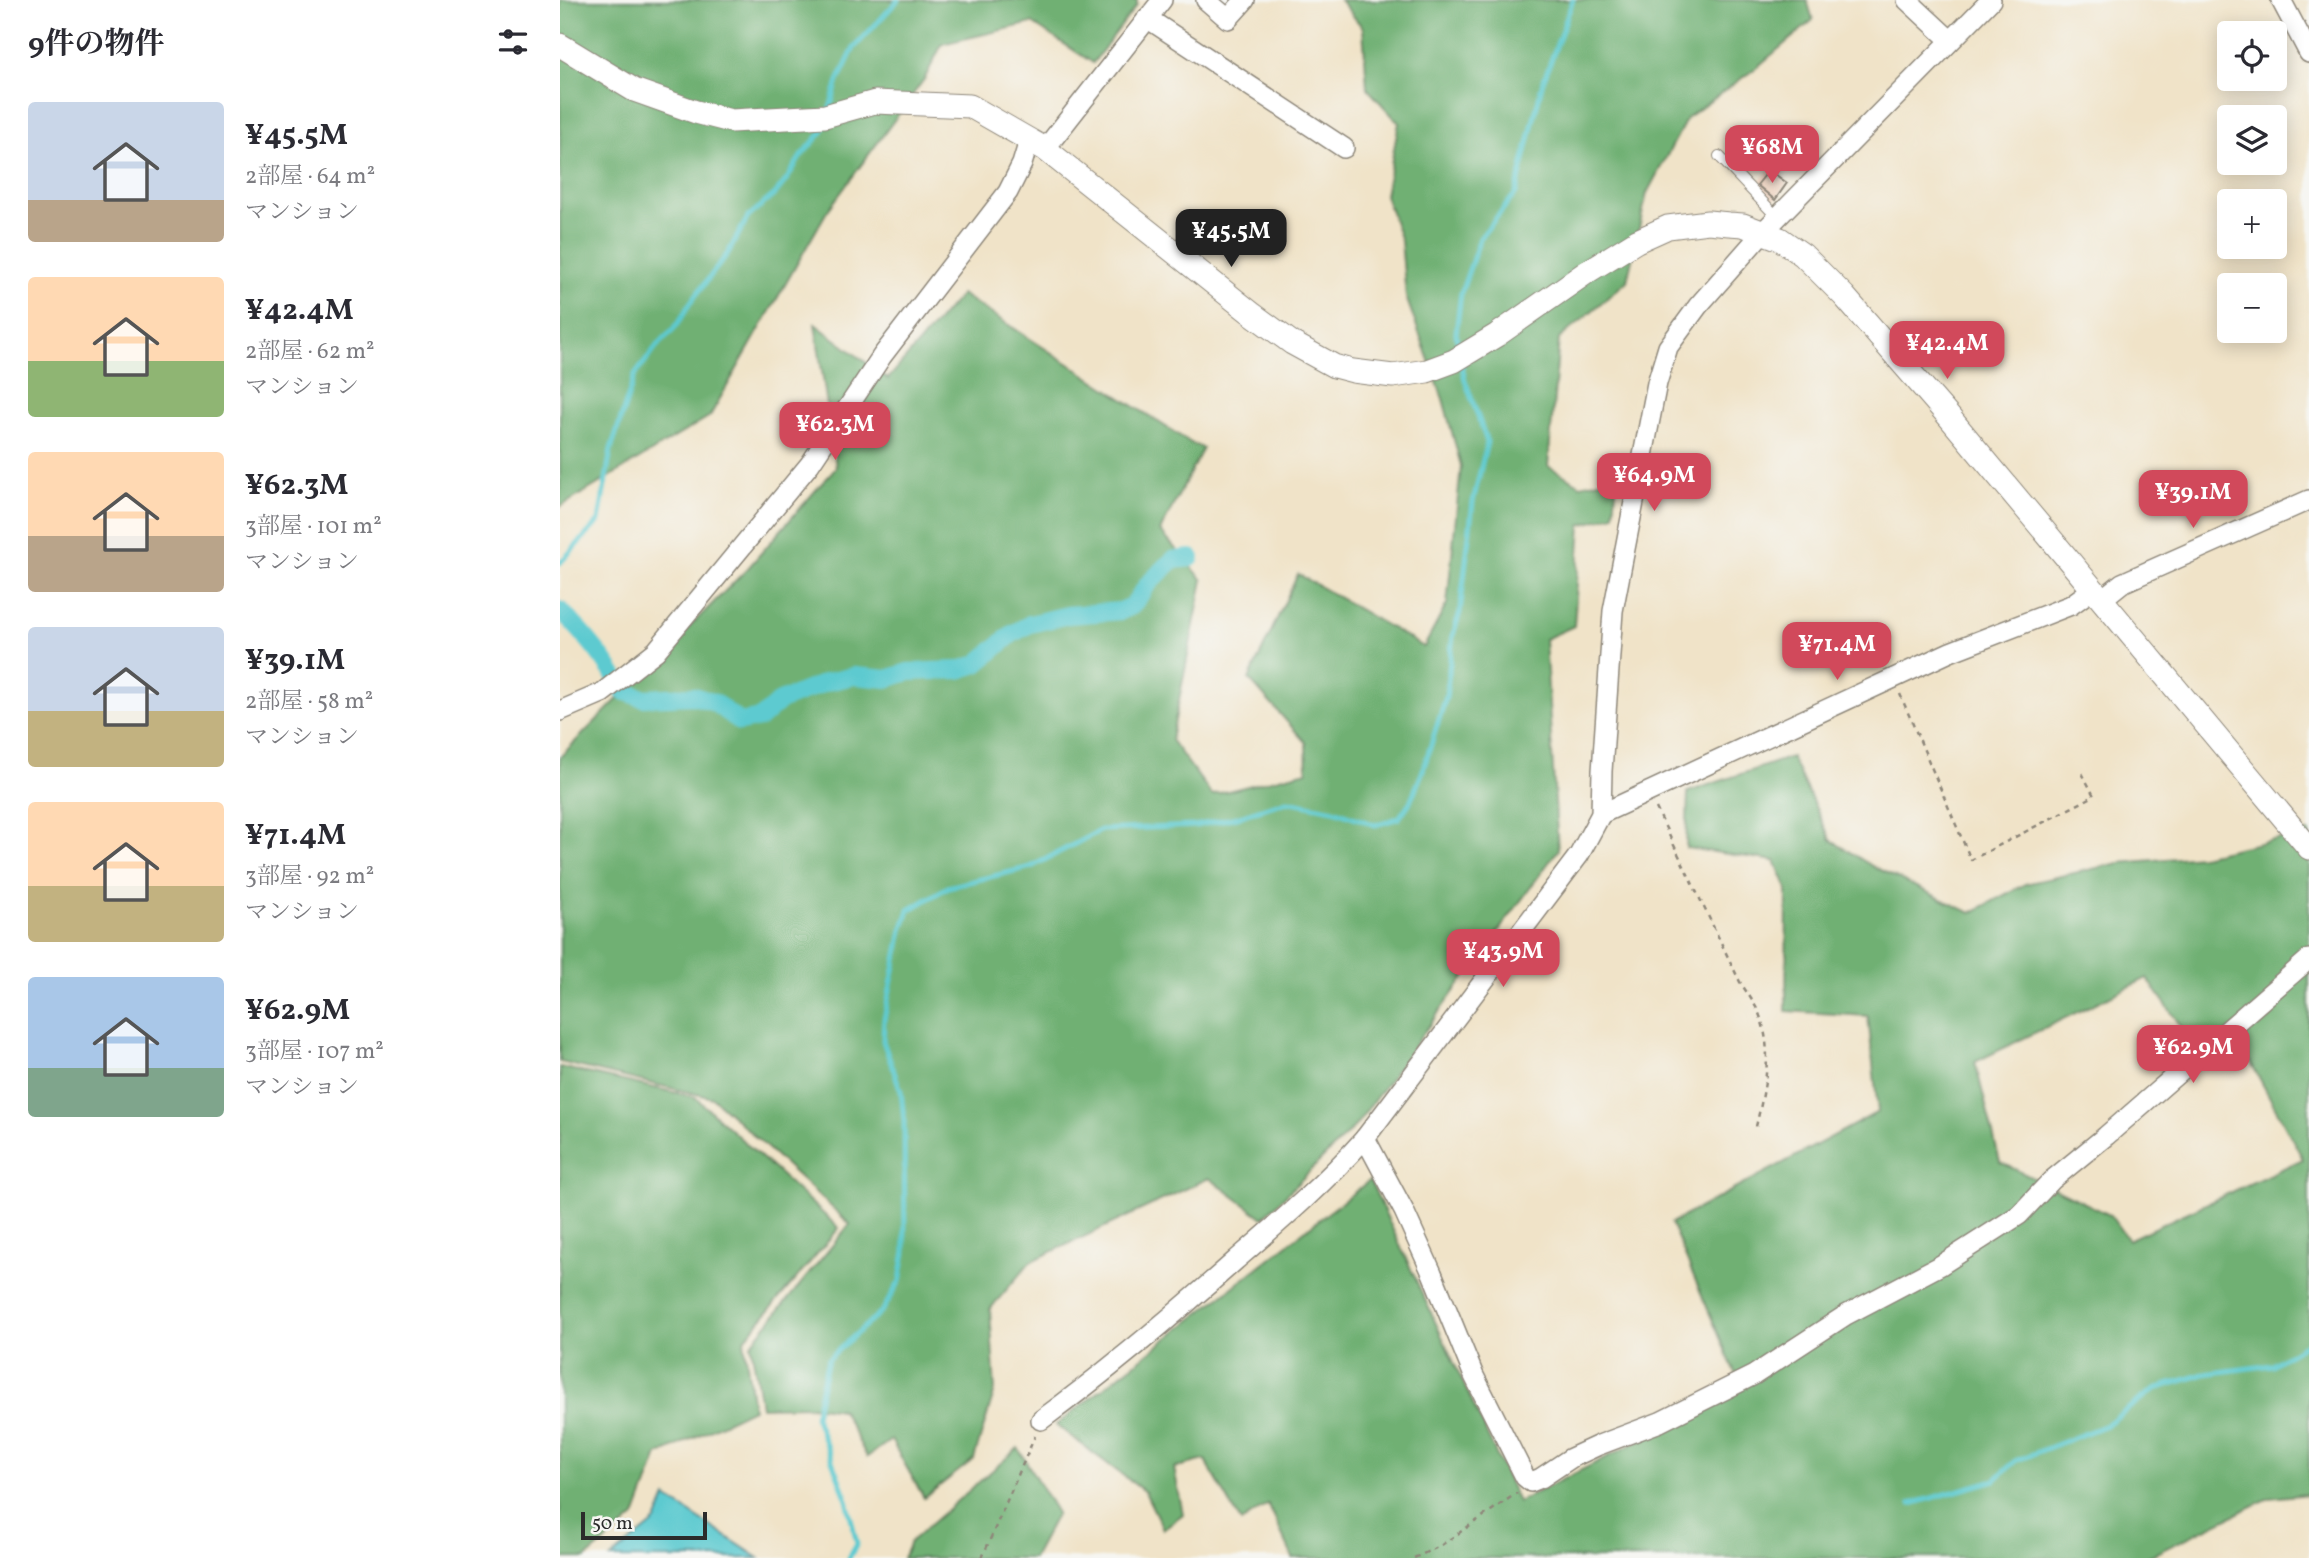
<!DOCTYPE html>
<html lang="ja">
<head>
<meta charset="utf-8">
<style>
  body { margin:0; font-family:Vollkorn,"Noto Serif JP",serif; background:#f7f7f7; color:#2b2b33; height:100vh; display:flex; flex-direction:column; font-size:26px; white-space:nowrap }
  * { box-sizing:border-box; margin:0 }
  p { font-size:23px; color:#7c7c81 }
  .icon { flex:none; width:38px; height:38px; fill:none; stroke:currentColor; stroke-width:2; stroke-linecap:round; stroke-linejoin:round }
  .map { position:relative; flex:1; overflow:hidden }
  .details { display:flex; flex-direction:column; background:#fff; width:560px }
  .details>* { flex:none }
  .controls { position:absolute; left:1657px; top:21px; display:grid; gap:14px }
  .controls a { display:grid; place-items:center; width:70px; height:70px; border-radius:7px; background:#fff; box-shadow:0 4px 18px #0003; font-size:35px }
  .scale { position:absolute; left:21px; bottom:18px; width:126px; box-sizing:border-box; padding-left:7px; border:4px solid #2b2b2b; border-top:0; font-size:19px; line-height:24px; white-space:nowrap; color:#2b2b2b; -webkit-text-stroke:5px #f6f6f2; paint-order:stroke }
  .price { position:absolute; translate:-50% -60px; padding:0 16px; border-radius:14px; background:#d1495b; color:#fff; font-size:23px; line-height:46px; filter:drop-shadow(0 2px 4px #0008) }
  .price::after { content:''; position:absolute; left:50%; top:42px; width:21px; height:16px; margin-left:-10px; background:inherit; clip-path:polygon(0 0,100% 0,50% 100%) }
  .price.on { background:#222; color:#fff }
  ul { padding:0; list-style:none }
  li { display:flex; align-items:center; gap:21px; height:175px; padding:0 28px }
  li span { display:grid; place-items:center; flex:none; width:196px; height:140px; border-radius:7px; color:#555 }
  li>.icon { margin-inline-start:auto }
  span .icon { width:84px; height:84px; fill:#fffc; stroke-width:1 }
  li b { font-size:30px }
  h2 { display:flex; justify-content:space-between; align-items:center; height:84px; padding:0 28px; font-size:30px }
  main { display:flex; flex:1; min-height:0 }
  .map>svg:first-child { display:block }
  .forest { fill:#70b073; stroke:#4e6e4f; stroke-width:2; fill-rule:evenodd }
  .water { fill:#5dcad0; stroke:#447a7e; stroke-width:2 }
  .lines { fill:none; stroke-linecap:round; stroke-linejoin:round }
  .stream { stroke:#5dcad0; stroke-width:5 }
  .canal { stroke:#5dcad0; stroke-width:18 }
  .building { fill:#e7b696 }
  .service-casing { stroke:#8e877a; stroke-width:12 }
  .minor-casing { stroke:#8e877a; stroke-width:22 }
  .tertiary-casing { stroke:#8e877a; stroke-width:25 }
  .path { stroke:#8e877a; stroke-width:2.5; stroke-dasharray:5 5; stroke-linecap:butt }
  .service { stroke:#fff; stroke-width:10 }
  .minor { stroke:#fff; stroke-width:19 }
  .tertiary { stroke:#fff; stroke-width:23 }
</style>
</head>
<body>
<main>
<section class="details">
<h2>9件の物件<svg class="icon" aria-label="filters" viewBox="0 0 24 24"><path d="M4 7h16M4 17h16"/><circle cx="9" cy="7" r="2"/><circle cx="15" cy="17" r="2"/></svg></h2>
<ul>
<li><span style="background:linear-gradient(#c9d6e8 70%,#b9a48a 0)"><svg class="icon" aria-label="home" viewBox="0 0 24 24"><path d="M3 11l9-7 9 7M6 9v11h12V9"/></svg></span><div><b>¥45.5M</b><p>2部屋 · 64 m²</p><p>マンション</p></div></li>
<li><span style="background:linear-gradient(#ffd9b3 60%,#8fb573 0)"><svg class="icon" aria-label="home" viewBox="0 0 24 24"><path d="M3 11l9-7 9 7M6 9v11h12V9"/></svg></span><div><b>¥42.4M</b><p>2部屋 · 62 m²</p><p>マンション</p></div></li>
<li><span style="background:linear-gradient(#ffd9b3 60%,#b9a48a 0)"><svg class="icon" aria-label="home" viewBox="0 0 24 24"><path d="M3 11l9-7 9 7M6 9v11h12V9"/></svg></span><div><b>¥62.3M</b><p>3部屋 · 101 m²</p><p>マンション</p></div></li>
<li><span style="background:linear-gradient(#c9d6e8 60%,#c2b280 0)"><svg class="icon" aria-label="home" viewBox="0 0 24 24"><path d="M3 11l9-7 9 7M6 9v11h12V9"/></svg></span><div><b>¥39.1M</b><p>2部屋 · 58 m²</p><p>マンション</p></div></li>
<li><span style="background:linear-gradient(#ffd9b3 60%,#c2b280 0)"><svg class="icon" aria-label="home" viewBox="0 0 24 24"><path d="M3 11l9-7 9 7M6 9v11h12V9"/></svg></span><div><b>¥71.4M</b><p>3部屋 · 92 m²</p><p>マンション</p></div></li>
<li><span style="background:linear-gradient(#a9c7e8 65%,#7fa58c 0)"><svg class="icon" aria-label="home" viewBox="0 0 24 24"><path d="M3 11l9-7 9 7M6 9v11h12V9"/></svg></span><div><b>¥62.9M</b><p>3部屋 · 107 m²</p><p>マンション</p></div></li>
</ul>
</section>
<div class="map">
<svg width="1749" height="1558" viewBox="0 0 1749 1558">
  <rect width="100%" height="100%" fill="#f6f6f2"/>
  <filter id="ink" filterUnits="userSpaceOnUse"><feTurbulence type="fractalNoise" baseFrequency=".0143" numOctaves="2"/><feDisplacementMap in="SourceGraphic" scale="14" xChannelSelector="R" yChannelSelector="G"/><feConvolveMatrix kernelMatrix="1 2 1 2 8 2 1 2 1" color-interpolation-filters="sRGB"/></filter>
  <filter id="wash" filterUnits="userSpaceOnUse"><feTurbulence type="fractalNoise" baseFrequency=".00686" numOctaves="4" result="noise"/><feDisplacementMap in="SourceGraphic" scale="28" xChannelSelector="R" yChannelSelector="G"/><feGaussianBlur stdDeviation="1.57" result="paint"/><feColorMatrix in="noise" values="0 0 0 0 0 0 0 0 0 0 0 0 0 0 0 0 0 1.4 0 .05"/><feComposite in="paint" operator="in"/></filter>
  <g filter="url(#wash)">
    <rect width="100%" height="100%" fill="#f0e3c8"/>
    <!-- forest -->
    <g class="forest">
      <path d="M0,0h577v5l-44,58 -61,-40 -90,21 -17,34 -99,135 -116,203 -150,91z"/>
      <path d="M780,0h467l6,20 -57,48 -69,50 -40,75 -20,88 -68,58 -11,127 33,19 36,-8 -3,38 -33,10 -7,101 -29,13 13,211 -202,275 -93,93 -54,-40 -179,84 -40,47 5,81 -21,69 -50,39 -33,-58 -24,17 -25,-47 -31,-4 -50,1 -10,-63 99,-120 -137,-126 -153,-36v-305l188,-189 88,-101 -21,-143 73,55 73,-85 230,149 12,5 -43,83 43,49 -32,160 41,55 95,-24 -1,-28 -57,-64 49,-105 126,73 23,-43 14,-138 -18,-67 -37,-102 -5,-56 -16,-46 14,-72 -32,-35 -4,-60z"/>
      <path d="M1231,757l40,83 41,26 99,47 54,-29 94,-21 82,-7 108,-24v662l-40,4 -123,60h-853l-25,-54 -27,18 -36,-62 -31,8 9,46 -20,15 -18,-37 -89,-67 314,-245 148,322 224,-113 -71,-166 207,-111 -10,-96 -82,-5 1,-123 -12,-27 -89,-13 2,-56zM1587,978l41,58 54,10 61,113 -175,81 -18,-25 -110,-53 -25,-100z"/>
      <path d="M0,1067l135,30 144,131 -95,112 9,69 -95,46 -23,62 -49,41h-26z"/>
      <path d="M458,1448l39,65 -24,45h-130l7,-16z"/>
    </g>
    <!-- water -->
    <path class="water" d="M106,1497l93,61h-148l45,-37z"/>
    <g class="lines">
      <!-- stream -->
      <g class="stream">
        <path d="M270,108l8,-27 16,-33 44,-48"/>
        <path d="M899,352l-3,-19 5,-40 19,-55 36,-45 26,-108 31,-85"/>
        <path d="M0,563l39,-42 12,-72 24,-74 21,-28 22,-23 12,-21 38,-50 20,-36 27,-23 12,-15 14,-23 21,-24 3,-8"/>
        <path d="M1351,1504l84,-24 20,-19 91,-36 49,-36 49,-15 68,-9 37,-23"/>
        <path d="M289,1558l8,-14 -10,-44 -32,-84 13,-57 55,-49 17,-29 5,-30 -1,-130 -3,-30 -18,-50 1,-22 18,-89 7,-20 39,-23 83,-20 70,-37 94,-4 42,-9 50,-16 47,9 41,15 24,-7 11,-16 12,-29 24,-76 7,-62 7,-23 13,-110 14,-60 -22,-62 -4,-18"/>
      </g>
      <!-- canal -->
      <path class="canal" d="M0,610c25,24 47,50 63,81l20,7 51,-2 21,7 25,19 21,-4 19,-17 47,-19 27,-6 33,3 21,-7 51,-2 18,-6 35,-30 18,-10 38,-9 53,-4 11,-5 16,-22 25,-24 18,-2"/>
    </g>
    <g id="blocks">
      <!-- building -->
      <path class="building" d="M1209,170l18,13 -12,17 -18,-15z"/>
    </g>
  </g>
  <g filter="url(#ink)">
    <use href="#blocks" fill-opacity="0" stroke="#8e877a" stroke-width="2"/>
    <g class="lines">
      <defs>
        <path id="service" d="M1159,156l59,62"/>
        <g id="minor">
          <path d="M646,0l22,19 17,-19"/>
          <path d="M1347,0l43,40"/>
          <path d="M1721,0l28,53"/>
          <path d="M587,18l197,130"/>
          <path d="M485,149l117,-149"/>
          <path d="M1542,599l20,-16 187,-83"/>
          <path d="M0,711l42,-18 54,-42 154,-187 72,-108 126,-164 14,-28 7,-23"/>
          <path d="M1041,814l349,-162 121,-47 22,-16"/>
          <path d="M805,1138l39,73 28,62 42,103 51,101 6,5 10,-4 30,-20 28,-13 61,-23 94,-47 92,-60 95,-50 78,-50 33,-35 54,-44 203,-177"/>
          <path d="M481,1420c68,-50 132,-104 195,-160 45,-39 89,-77 129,-122l214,-283 22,-41 1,-43 11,-160 44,-228 11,-36 30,-41 65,-74 228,-232"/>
        </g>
        <path id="tertiary" d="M0,45l74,45 62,22 35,9 94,-5 50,-14 95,4 75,43 206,164 41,30 42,23 19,5 40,5 34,-5 27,-10 43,-26 90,-63 50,-31 31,-14 40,-5 21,2 14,1 37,14 23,16 41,41 106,122 359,430"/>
      </defs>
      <!-- service casing -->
      <use href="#service" class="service-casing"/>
      <!-- minor casing -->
      <use href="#minor" class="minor-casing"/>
      <!-- tertiary casing -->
      <use href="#tertiary" class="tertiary-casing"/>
      <!-- path -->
      <g class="path">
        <path d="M1340,694l71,166 123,-64 -14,-27"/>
        <path d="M1096,808l84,174c6,9 13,19 18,29 17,40 6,80 -3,120"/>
        <path d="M422,1558l53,-122"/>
        <path d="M854,1558l26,-12 77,-53"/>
      </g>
      <!-- service -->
      <use href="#service" class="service"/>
      <!-- minor -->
      <use href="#minor" class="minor"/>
      <!-- tertiary -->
      <use href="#tertiary" class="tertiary"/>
    </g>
  </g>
</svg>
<div class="controls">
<a><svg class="icon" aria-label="locate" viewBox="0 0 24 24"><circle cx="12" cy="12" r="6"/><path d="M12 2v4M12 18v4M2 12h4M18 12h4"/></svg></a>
<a><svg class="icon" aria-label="layers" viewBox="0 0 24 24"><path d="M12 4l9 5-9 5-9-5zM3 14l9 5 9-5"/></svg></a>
<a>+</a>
<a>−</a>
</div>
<div class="scale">50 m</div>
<b class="price" style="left:1212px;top:185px">¥68M</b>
<b class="price on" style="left:671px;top:269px">¥45.5M</b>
<b class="price" style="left:1387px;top:381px">¥42.4M</b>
<b class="price" style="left:275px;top:462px">¥62.3M</b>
<b class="price" style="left:1094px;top:513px">¥64.9M</b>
<b class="price" style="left:1633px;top:530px">¥39.1M</b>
<b class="price" style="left:1277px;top:682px">¥71.4M</b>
<b class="price" style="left:943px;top:989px">¥43.9M</b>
<b class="price" style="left:1633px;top:1085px">¥62.9M</b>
</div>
</main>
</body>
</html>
